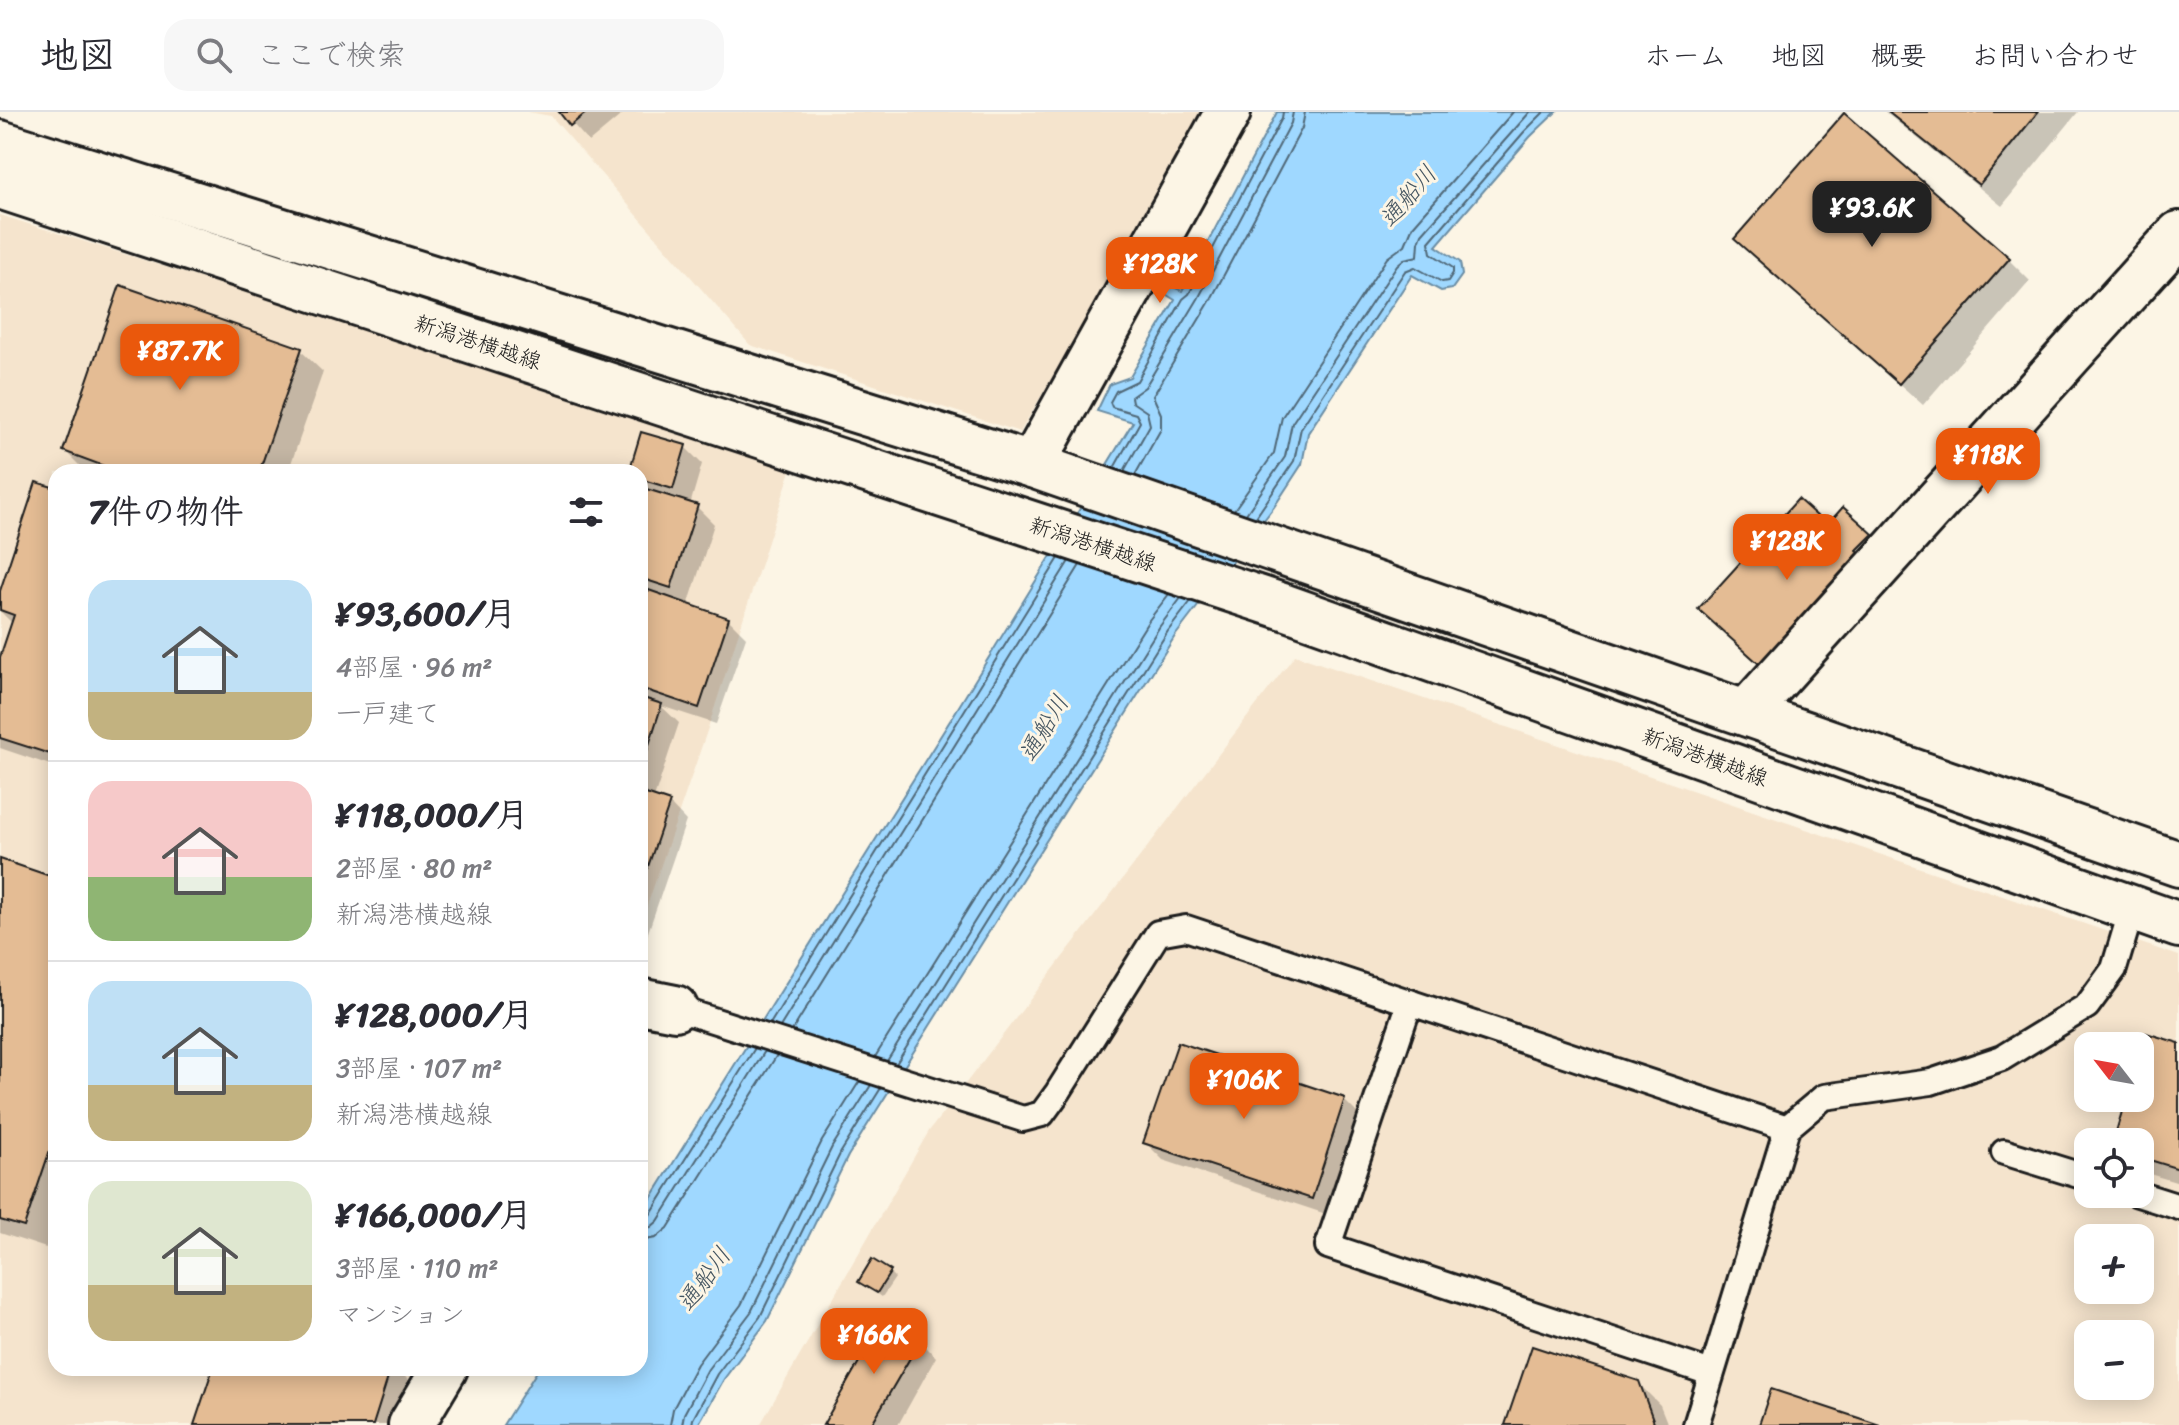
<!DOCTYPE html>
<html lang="ja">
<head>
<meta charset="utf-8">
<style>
  body { margin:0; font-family:Sriracha,"Klee One",sans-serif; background:#f7f7f7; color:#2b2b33; height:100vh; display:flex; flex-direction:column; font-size:30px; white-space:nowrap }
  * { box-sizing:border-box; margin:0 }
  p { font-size:26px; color:#7c7c81 }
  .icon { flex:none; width:44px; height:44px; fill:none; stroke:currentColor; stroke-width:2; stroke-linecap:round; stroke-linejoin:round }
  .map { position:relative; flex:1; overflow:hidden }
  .side { position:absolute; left:48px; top:352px; width:600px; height:912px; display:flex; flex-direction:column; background:#fff; border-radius:24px; box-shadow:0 4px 20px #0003 }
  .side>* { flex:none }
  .needle { width:52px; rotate:301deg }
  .fabs { position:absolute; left:2074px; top:920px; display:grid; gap:16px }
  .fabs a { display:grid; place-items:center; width:80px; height:80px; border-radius:16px; background:#fff; box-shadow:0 4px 20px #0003; font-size:40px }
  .price { position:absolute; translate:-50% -68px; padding:0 18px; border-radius:16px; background:#ea580c; color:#fff; font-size:26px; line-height:52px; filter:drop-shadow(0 2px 4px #0008) }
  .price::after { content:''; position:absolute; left:50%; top:48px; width:24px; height:18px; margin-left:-12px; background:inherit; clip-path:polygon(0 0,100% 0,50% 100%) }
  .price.active { background:#222; color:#fff }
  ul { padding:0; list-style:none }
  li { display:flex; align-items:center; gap:24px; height:200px; padding:0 40px }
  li+li { border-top:2px solid #e1e1e2 }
  li span { display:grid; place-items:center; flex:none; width:224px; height:160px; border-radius:24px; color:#555 }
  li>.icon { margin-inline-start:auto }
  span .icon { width:96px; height:96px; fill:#fffc; stroke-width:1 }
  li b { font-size:34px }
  h2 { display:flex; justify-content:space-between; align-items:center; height:96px; padding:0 40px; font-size:34px }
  header { display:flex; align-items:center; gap:48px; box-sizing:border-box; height:112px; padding:0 40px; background:#fff; border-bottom:2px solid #e1e1e2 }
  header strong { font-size:38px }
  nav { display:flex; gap:44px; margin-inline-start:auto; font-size:28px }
  .search { width:560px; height:72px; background:#f7f7f7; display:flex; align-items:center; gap:20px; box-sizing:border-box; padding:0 28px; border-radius:24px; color:#7c7c81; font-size:30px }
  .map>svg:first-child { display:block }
  .built { fill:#f5e4cd; fill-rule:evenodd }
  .water { fill:#9fd8ff; stroke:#6b8da4; stroke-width:2 }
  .shadow { fill:#0003 }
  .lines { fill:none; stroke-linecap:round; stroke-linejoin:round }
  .shore { stroke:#506777; stroke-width:2 }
  .building { fill:#e4bc94; stroke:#1c1c1c; stroke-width:2 }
  .service-casing { stroke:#1c1c1c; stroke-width:30 }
  .minor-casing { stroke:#1c1c1c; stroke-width:50 }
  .primary-casing { stroke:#1c1c1c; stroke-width:50 }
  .service { stroke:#fcf5e5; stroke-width:24 }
  .minor { stroke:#fcf5e5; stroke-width:44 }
  .primary { stroke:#fcf5e5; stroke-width:44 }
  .labels { text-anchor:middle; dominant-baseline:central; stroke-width:6; stroke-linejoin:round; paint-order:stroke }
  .street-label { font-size:22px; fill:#1c1c1c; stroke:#fcf5e5 }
  .water-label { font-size:24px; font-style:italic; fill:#435460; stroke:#fcf5e5 }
</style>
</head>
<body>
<header>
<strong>地図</strong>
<div class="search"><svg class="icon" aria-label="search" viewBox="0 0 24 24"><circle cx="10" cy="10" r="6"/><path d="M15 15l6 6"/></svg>ここで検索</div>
<nav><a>ホーム</a><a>地図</a><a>概要</a><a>お問い合わせ</a></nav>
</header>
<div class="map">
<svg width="2179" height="1313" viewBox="0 0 2179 1313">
  <rect width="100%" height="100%" fill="#fcf5e5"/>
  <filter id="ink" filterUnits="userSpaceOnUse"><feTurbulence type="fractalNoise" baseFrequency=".0125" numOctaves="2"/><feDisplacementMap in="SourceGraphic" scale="16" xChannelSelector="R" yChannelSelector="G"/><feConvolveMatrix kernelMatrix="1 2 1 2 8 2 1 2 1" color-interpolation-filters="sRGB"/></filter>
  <g filter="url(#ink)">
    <!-- built -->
    <g class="built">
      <path d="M528,0h681l-189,320 -270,-87 -199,-229z"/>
      <path d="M0,103l793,249 -86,267 -67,195v-454h-584v896h376l-34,57h-398z"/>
      <path d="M1295,543l884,301v469h-1419l169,-294zM2088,934h52v52h-52zM2088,1030h52v52h-52zM2088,1126h52v52h-52zM2088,1222h52v52h-52z"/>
    </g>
    <!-- water -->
    <path class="water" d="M1277,0h279l-26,25 -94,109 24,16 2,13 -10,14 -11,2 -29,-16 -104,158 -6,31 -28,43 -99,129 -327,520 -81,165 -43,58 -26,46h-195l36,-57h101v-152l313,-500 180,-294 -36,-11 13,-27 20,-7 45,-77 -13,-8 5,-8 15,7z"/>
    <!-- shadow -->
    <g class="shadow">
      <path d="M562,0h63l-36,30z"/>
      <path d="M1885,0h193l-76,94z"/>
      <path d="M1736,127l272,20 22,22 -107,124z"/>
      <path d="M300,238l23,22 -35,100h-202l-21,-21z"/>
      <path d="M685,335l17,17 -12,41 7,2 17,17 -26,82 40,13 18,18 -30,87 -55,-18 18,17 -25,75 15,5 17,18 -46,135v-467l6,2 -6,-6v-13h-9z"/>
      <path d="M56,378v277l-56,-19v-85l13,-39 -13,-13v-14z"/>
      <path d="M1827,416l44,7 17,17 -4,26z"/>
      <path d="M0,749l56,19v339l-10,29 -46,-15z"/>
      <path d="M2179,933v138l-39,-12v-29h-25l13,-44h12v-38z"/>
      <path d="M1344,988l17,17 -32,98 -166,-55 -17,-17z"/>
      <path d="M890,1161l5,5 -13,19 -22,-16z"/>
      <path d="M919,1228l17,17 -38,68h-72z"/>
      <path d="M215,1256h182l12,13 -14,44h-199z"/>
      <path d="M1637,1270l23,23 8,20h-161z"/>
    </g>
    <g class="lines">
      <!-- shore -->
      <g class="shore">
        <path d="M1114,356l26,-46 -4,-8 -24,-7 -2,-5 6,-11 21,-10 46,-82 6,-5 93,-176 1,-6"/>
        <path d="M1124,359l26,-46 -3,-13 -15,-10 -1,-5 14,-10 53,-88 93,-176 2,-11"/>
        <path d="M1135,363l26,-46v-15l-8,-18 56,-93 93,-175 3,-16"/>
        <path d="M1234,398l40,-57 8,-36 105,-159 18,-13 8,-19 100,-114"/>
        <path d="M1246,402l39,-57 7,-34 105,-158 7,-6 14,-3 1,-14 3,-8 108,-122"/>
        <path d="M1256,405l38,-56 7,-33 104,-157 10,-4 27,15 6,-1 5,-8v-5l-22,-15 -2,-11 95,-110 20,-20"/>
        <path d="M770,912l289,-466"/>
        <path d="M780,915l289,-466"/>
        <path d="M792,919l288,-466"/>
        <path d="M875,945l274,-437 20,-26"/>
        <path d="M887,949l273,-435 21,-28"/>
        <path d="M896,952l272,-433 23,-30"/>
        <path d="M640,1107l10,-4 105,-167"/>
        <path d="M640,1117l11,-2 7,-6 107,-170"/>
        <path d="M640,1129l16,-3 12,-10 109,-173"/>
        <path d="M670,1313l3,-16 24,-45 44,-59 81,-164 37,-59"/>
        <path d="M682,1313l2,-11 24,-45 43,-57 81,-165 39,-62"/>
        <path d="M692,1313l1,-6 24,-45 43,-57 81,-165 40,-64"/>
      </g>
    </g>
    <!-- building -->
    <g class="building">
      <path d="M559,0h28l-17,14z"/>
      <path d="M1888,0h150l-59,73z"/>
      <path d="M1844,1l166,145 -111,126 -165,-145z"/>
      <path d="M120,173l182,63 -43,124h-139l-57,-21z"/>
      <path d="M641,320l45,13 -13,44 -33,-10v-7h-11z"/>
      <path d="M36,370l20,6v268l-56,-18v-81l14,-42 -14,-5v-19z"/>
      <path d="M640,375l58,18 -27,83 -31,-10z"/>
      <path d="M1798,387l29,26 16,-18 30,27 -16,16 11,10 -100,112 -70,-63z"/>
      <path d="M640,475l89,31 -30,90 -59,-20z"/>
      <path d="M640,585l22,7 -22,69z"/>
      <path d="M640,680l30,10 -30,88z"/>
      <path d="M0,747l56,19v254l-32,95 -24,-7z"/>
      <path d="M2146,921l33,10v126l-39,-12v-15h-27l13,-44h14v-44z"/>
      <path d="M1178,930l167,56 -33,101 -169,-56z"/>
      <path d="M872,1147l19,12 -14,22 -19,-11z"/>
      <path d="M884,1206l37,21 -50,86h-48z"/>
      <path d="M1532,1234l107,35 16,44h-150z"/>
      <path d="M213,1256h178l-18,57h-179z"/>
      <path d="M1771,1277l109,36h-121z"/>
    </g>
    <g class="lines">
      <defs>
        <g id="service">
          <path d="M1410,890l-82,244 383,127"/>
          <path d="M675,896l348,111 19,-5 16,-22 100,-159 28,-5 601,200"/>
          <path d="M2004,1040l84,26"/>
          <path d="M2138,1082l41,13"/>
          <path d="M1696,1313l91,-297 37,-31 107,-15 71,-24 85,-52 27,-37 18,-60"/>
        </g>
        <g id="minor">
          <path d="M1032,353l196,-353"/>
          <path d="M1746,601l433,-479"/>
          <path d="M640,889l35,7"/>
          <path d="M411,1313l34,-57"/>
        </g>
        <g id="primary">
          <path d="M0,31l1032,322 1147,399"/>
          <path d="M0,74l1285,421 894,318"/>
        </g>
      </defs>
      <!-- service casing -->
      <use href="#service" class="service-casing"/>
      <!-- minor casing -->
      <use href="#minor" class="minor-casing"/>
      <!-- primary casing -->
      <use href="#primary" class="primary-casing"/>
      <!-- service -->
      <use href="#service" class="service"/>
      <!-- minor -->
      <use href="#minor" class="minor"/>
      <!-- primary -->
      <use href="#primary" class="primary"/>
    </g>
  </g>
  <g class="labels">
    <!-- street labels -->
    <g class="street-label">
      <text transform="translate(478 230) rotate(18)">新潟港横越線</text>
      <text transform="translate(1093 432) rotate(18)">新潟港横越線</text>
      <text transform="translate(1705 645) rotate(20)">新潟港横越線</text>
    </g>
    <!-- water labels -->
    <g class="water-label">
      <text transform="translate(1408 84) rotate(-49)">通船川</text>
      <text transform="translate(1044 616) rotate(-59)">通船川</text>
      <text transform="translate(704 1167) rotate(-54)">通船川</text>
    </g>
  </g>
</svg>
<div class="fabs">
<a><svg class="needle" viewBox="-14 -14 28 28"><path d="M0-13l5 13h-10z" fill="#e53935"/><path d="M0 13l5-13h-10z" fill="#7c7c81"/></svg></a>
<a><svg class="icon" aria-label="locate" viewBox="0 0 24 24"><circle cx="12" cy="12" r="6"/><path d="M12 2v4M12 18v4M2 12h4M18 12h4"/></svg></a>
<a>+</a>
<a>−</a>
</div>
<b class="price active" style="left:1872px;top:137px">¥93.6K</b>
<b class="price" style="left:1160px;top:193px">¥128K</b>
<b class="price" style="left:180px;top:280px">¥87.7K</b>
<b class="price" style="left:1988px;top:384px">¥118K</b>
<b class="price" style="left:1787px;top:470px">¥128K</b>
<b class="price" style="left:1244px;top:1009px">¥106K</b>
<b class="price" style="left:874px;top:1264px">¥166K</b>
<section class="side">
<h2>7件の物件<svg class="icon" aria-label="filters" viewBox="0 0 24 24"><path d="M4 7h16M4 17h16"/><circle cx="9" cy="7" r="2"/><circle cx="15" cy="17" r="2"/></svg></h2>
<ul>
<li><span style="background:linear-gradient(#bfe0f5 70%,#c2b280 0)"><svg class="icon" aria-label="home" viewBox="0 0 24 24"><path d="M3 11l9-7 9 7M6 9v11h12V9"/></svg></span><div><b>¥93,600/月</b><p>4部屋 · 96 m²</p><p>一戸建て</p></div></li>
<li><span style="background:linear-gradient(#f6c9c9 60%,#8fb573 0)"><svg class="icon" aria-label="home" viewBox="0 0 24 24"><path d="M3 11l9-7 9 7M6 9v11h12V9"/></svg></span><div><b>¥118,000/月</b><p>2部屋 · 80 m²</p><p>新潟港横越線</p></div></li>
<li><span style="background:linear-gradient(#bfe0f5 65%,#c2b280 0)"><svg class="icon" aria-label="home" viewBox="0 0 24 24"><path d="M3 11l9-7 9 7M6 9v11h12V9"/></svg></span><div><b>¥128,000/月</b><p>3部屋 · 107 m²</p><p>新潟港横越線</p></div></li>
<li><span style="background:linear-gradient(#dfe7d0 65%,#c2b280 0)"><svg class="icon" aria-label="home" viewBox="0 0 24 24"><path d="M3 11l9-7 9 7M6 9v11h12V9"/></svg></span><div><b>¥166,000/月</b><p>3部屋 · 110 m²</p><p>マンション</p></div></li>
</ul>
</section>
</div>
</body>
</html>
